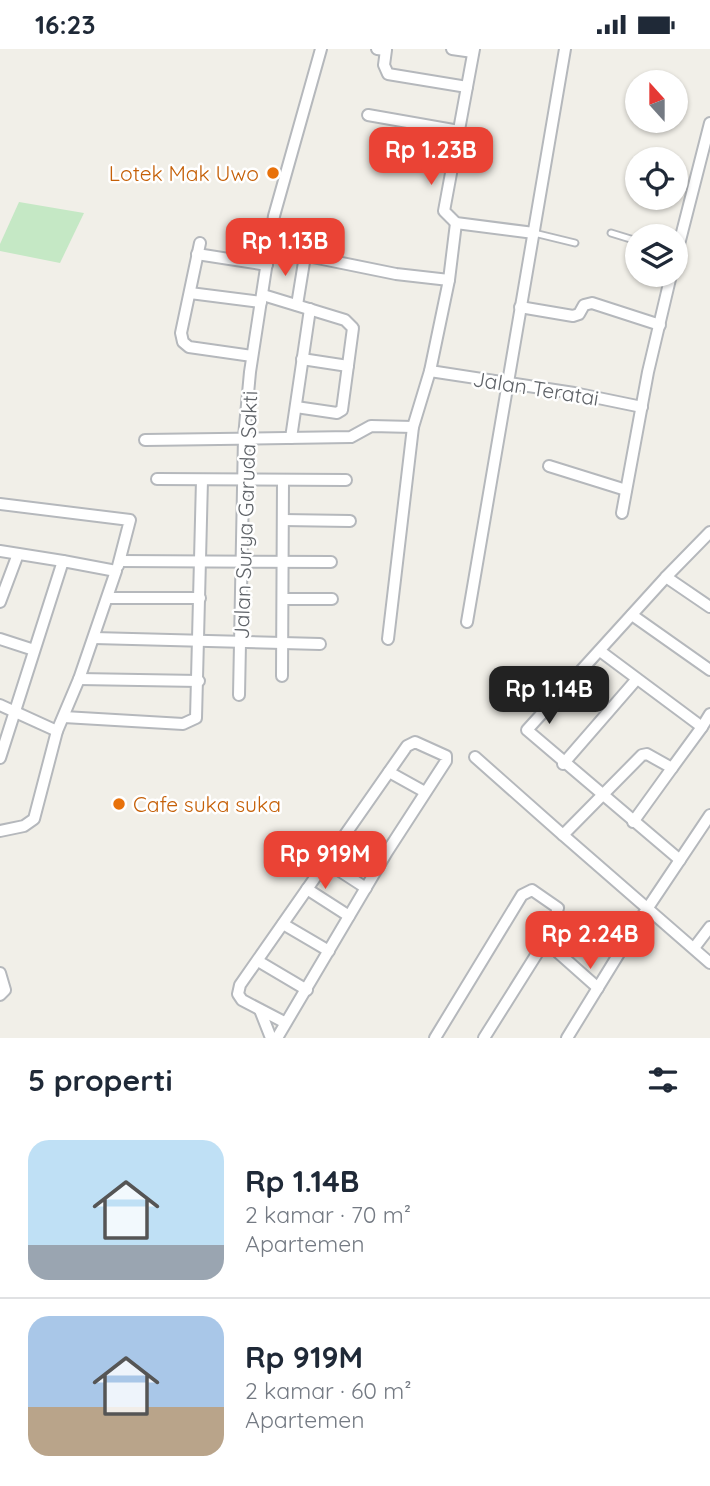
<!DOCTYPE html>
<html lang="id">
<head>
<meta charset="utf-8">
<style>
  body { margin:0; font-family:Quicksand,sans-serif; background:#f6f6f7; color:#1f2937; height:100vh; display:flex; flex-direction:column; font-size:26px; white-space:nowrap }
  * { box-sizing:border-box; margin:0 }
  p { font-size:23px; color:#747a83 }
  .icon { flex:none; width:38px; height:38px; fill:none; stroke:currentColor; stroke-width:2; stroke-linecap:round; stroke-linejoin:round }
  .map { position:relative; height:989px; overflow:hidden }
  .drawer { display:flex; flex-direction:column; background:#fff; flex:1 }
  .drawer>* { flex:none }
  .needle { width:46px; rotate:339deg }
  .controls { position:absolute; left:625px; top:21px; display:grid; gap:14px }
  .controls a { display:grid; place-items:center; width:63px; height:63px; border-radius:50%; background:#fff; box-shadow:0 2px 5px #0004; font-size:35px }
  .price { position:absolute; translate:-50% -60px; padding:0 16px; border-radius:14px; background:#ea4335; color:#fff; font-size:23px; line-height:46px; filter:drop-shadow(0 2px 4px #0008) }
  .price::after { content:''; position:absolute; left:50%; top:42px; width:21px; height:16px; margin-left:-10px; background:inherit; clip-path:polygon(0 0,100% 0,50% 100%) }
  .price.current { background:#222; color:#fff }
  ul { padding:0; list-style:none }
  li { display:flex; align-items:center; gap:21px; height:175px; padding:0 28px }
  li+li { border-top:2px solid #e0e1e3 }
  li span { display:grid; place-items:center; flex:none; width:196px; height:140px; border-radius:21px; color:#555 }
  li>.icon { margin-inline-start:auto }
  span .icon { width:84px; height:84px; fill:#fffc; stroke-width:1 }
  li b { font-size:30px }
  h2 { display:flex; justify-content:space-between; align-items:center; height:84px; padding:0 28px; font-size:30px }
  .status { display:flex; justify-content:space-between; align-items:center; height:49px; padding:0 35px; background:#fff; direction:ltr }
  .status svg { height:19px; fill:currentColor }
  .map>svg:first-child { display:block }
  .green { fill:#c5e8c5 }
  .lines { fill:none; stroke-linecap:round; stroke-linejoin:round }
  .service-casing { stroke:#b5b8bc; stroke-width:9 }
  .minor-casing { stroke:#b5b8bc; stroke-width:14 }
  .service { stroke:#fff; stroke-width:5 }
  .minor { stroke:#fff; stroke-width:10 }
  .food-dot { fill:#e8710a; stroke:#fff; stroke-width:2.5 }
  .labels { text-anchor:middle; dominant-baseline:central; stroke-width:5; stroke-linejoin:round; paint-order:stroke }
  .food-label { font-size:21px; fill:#c56008; stroke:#fff; text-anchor:end }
  .street-label { font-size:21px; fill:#5f6368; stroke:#fff }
</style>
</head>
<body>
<div class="status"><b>16:23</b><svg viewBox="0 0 49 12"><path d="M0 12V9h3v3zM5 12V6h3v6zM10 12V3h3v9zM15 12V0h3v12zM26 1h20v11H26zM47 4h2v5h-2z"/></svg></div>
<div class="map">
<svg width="710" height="989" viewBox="0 0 710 989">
  <rect width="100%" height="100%" fill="#f1efe8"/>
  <!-- green -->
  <path class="green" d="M19,153l65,11 -24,50 -60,-12v-7z"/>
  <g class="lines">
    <defs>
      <g id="service">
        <path d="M534,184l41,10"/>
        <path d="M611,184l26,8"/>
      </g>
      <g id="minor">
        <path d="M377,0l9,1 -2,15 4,9 79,13"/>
        <path d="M452,0l21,3"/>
        <path d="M474,0l-30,162 12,12 78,10"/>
        <path d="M368,66l91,16"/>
        <path d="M200,194l-19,90 2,9 6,5 63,9"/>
        <path d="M268,199l128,26 53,6"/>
        <path d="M197,205l70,11"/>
        <path d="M676,207l34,-133"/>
        <path d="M190,244l71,9"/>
        <path d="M263,246l82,25 8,8 -11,82 -5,3 -41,-6"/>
        <path d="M297,256l8,-49"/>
        <path d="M520,258l53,9 6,-2 5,-9 8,-2 68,22"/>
        <path d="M302,310l46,7"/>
        <path d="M430,322l144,22 68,14"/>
        <path d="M291,389l19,-129"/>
        <path d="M145,391l206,-3 20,-11 42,1"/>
        <path d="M549,417l77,24"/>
        <path d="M157,430l189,1"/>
        <path d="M0,455l130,16 -12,46"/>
        <path d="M622,464l26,-141 23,-97"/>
        <path d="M283,471l67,1"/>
        <path d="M710,483l-44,45 44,30"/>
        <path d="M0,502l63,10"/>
        <path d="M120,512l211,1"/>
        <path d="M666,528l-139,153 153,130"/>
        <path d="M108,549h92"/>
        <path d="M283,550h49"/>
        <path d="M0,553l18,-48"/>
        <path d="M632,566l78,55"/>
        <path d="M467,573l98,-573"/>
        <path d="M94,589l226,6"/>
        <path d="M0,590l34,11"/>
        <path d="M388,590l25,-212 17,-56 19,-91 7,-57"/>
        <path d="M600,602l102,76 -30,41"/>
        <path d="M282,627l1,-196"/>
        <path d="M79,630l120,2"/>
        <path d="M239,646l5,-258 6,-65 24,-156 47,-167"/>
        <path d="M0,656l57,26"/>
        <path d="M64,668l119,7 13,-6 6,-238"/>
        <path d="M702,678l8,-13"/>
        <path d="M475,708l88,78"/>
        <path d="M0,709l63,-197 53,10 -37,108 -22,52 -23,88 -10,7 -24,5"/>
        <path d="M563,715l73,-84"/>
        <path d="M389,723l36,20"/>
        <path d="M633,773l39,-54 -25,-14 -5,1 -79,80 147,128"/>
        <path d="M326,813l40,26"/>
        <path d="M307,840l42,27"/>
        <path d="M283,875l46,27"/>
        <path d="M694,899l16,-21"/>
        <path d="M258,912l49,29"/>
        <path d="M0,924l5,17 -5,5"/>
        <path d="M260,961l11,28"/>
        <path d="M277,989l110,-186 59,-91v-5l-31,-14 -8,4 -167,239 -2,9 4,6 44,23"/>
        <path d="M435,989l87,-143 10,-5 26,18 -13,39"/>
        <path d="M484,989l54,-86 7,-5 8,1 45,40"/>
        <path d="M567,989l72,-117 71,-106"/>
      </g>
    </defs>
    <!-- service casing -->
    <use href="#service" class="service-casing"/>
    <!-- minor casing -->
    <use href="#minor" class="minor-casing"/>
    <!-- service -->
    <use href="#service" class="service"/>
    <!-- minor -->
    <use href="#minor" class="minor"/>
  </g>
  <!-- markers -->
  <g class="food-dot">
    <circle cx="273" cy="124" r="7"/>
    <circle cx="119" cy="755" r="7"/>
  </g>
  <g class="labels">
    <!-- food labels -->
    <g class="food-label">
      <text x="259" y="124">Lotek Mak Uwo</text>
      <text x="133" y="755" text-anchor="start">Cafe suka suka</text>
    </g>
    <!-- street labels -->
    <g class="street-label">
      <text transform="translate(536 339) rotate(9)">Jalan Teratai</text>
      <text transform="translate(245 466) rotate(-88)">Jalan Surya Garuda Sakti</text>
    </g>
  </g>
</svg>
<div class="controls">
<a><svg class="needle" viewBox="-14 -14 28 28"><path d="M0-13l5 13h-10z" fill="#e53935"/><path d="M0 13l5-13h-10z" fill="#747a83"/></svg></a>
<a><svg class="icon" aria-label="locate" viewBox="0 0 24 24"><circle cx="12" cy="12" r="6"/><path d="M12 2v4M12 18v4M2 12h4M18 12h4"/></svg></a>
<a><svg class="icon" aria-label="layers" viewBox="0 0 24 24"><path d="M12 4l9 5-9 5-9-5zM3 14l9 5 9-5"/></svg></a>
</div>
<b class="price" style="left:431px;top:138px">Rp 1.23B</b>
<b class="price" style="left:285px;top:229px">Rp 1.13B</b>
<b class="price current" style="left:549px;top:677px">Rp 1.14B</b>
<b class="price" style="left:325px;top:842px">Rp 919M</b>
<b class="price" style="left:590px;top:922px">Rp 2.24B</b>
</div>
<section class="drawer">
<h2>5 properti<svg class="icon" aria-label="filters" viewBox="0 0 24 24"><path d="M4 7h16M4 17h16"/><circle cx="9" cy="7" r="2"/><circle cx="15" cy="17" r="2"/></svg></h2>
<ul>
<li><span style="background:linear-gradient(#bfe0f5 75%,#9aa5b1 0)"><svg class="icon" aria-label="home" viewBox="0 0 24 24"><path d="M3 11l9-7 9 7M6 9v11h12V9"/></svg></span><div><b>Rp 1.14B</b><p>2 kamar · 70 m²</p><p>Apartemen</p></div></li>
<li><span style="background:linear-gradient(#a9c7e8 65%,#b9a48a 0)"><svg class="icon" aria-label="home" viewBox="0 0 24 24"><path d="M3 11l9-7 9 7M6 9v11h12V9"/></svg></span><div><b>Rp 919M</b><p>2 kamar · 60 m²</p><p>Apartemen</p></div></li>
</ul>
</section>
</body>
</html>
